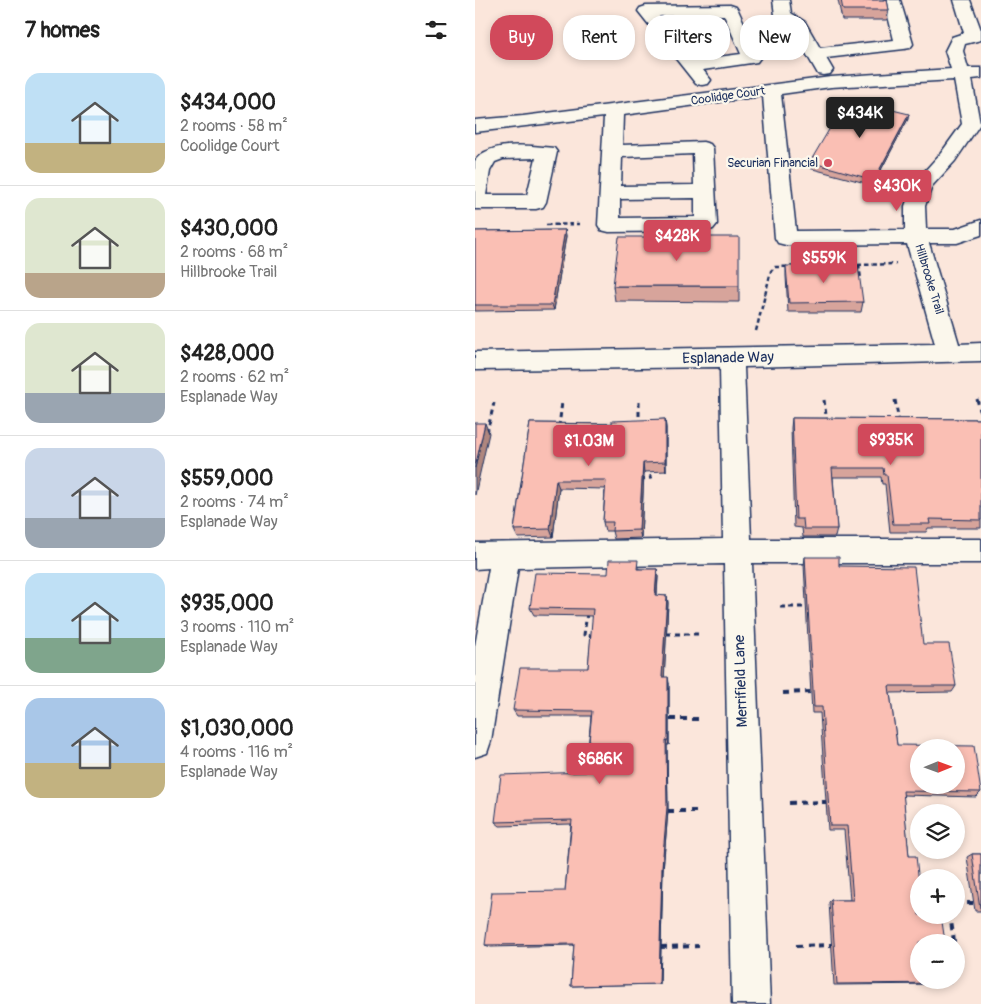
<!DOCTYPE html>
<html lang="en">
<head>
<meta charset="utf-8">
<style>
  body { margin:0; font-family:Pangolin,sans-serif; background:#f6f6f6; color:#222; height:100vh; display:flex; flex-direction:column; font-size:19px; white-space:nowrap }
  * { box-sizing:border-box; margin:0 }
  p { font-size:16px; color:#767676 }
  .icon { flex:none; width:28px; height:28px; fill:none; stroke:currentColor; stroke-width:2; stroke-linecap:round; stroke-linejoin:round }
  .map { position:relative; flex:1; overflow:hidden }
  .drawer { display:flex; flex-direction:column; background:#fff; width:475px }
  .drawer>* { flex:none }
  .hud { position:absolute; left:15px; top:15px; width:415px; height:45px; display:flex; gap:10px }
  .needle { width:32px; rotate:89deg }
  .fabs { position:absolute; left:435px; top:739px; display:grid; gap:10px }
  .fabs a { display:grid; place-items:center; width:55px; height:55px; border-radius:50%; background:#fff; box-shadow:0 2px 8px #0003; font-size:25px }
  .price { position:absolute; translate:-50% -42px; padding:0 11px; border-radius:5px; background:#d1495b; color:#fff; font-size:16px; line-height:32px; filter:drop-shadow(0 1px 2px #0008) }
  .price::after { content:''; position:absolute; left:50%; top:30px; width:15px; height:11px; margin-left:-8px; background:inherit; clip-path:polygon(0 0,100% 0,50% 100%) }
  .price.active { background:#222; color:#fff }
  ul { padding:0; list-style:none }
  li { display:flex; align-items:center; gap:15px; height:125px; padding:0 25px }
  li+li { border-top:1px solid #e0e0e0 }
  li span { display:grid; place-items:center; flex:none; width:140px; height:100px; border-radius:15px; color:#555 }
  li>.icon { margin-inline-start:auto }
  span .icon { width:60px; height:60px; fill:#fffc; stroke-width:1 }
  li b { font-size:21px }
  h2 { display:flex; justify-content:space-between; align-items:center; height:60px; padding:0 25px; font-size:21px }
  .pill { padding:0 18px; border-radius:20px; background:#fff; box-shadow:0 2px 8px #0003; font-size:18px; line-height:45px }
  .pill.active { background:#d1495b; color:#fff }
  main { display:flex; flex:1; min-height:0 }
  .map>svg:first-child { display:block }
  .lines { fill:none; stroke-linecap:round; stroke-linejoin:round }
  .minor-casing { stroke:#1b2f5e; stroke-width:3 }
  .path-far2 { stroke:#1b2f5e; stroke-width:2.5; stroke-dasharray:4.5 3; stroke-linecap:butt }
  .path-far1 { stroke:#1b2f5e; stroke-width:3; stroke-dasharray:5 4; stroke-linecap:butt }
  .path { stroke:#1b2f5e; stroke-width:4; stroke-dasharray:6 5; stroke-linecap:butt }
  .minor { fill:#fbf7ec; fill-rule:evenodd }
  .wall { fill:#d7a49b; stroke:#1b2f5e }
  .shaded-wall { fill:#af867e; stroke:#1b2f5e }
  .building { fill:#fabfb4; stroke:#1b2f5e; fill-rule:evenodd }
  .poi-dot { fill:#d1495b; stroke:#fbf7ec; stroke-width:2 }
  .labels { text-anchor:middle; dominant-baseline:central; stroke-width:4.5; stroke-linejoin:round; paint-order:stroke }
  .far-street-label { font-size:12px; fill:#1b2f5e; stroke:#fbf7ec }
  .far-poi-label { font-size:12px; fill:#1b2f5e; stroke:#fbf7ec; text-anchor:end }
  .street-label { font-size:15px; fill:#1b2f5e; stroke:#fbf7ec }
</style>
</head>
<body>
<main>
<section class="drawer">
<h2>7 homes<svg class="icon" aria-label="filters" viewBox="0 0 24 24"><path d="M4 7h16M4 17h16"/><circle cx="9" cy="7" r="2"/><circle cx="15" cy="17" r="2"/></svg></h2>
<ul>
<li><span style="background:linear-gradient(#bfe0f5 70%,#c2b280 0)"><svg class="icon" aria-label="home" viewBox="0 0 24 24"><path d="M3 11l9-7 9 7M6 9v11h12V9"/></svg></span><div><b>$434,000</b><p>2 rooms · 58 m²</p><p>Coolidge Court</p></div></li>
<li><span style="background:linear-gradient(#dfe7d0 75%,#b9a48a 0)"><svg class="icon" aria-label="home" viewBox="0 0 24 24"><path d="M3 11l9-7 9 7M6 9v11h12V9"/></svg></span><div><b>$430,000</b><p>2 rooms · 68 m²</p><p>Hillbrooke Trail</p></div></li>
<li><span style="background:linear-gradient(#dfe7d0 70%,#9aa5b1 0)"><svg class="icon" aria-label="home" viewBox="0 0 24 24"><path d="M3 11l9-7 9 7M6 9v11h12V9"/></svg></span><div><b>$428,000</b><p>2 rooms · 62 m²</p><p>Esplanade Way</p></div></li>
<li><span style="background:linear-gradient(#c9d6e8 70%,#9aa5b1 0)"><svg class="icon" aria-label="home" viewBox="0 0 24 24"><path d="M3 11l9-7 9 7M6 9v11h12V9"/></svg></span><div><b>$559,000</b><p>2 rooms · 74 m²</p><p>Esplanade Way</p></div></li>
<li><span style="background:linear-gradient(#bfe0f5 65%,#7fa58c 0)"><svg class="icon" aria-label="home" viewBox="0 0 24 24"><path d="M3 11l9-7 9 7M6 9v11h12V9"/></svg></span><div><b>$935,000</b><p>3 rooms · 110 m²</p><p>Esplanade Way</p></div></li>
<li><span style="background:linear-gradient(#a9c7e8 65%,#c2b280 0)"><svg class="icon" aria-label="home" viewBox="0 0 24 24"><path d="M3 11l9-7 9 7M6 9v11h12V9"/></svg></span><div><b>$1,030,000</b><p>4 rooms · 116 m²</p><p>Esplanade Way</p></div></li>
</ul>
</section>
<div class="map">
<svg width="506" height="1004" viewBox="0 0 506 1004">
  <rect width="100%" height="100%" fill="#fbe6db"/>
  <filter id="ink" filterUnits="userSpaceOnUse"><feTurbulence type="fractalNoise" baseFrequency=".02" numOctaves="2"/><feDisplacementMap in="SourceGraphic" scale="10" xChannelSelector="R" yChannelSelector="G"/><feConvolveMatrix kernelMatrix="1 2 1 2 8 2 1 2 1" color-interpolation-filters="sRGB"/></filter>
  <g filter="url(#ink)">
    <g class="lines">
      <defs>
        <g id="minor">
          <path d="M298,0h16l2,13 14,9 15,26 74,-8 -10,-40h16l13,44 -3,4 -6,1 -78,9 7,12 -3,4 -6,1 -6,-1 -26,-45 -17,-14z"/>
          <path d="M479,0h16l11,30v10l-16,4 -2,7 5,17h13v10l-9,1 8,45 -25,37 -23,25 -7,20 1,23h29l26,-9v15l-24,8h-28l30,101 22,-1v18l-237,6 7,172h230v24h-229l18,441h-38l-8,-440 -206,4 -27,173 -4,12 -12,4v-111l14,-78 -14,1v-26l248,-4 -3,-172 -245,3v-18l460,-8 -28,-100 -121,1 -8,-2 -3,-5 -12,-142 -140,19 -1,30 81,-3 7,2 3,4 4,76 -4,5 -7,2 -97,1 -8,-2 -3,-5 6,-108 -129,15v-12l48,-4 308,-39 120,-8 -6,-18 7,-14 12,-4zM479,80l8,44 -21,29 -28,31 -8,22v24l-109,1 -15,-137 50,-7zM218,154l1,31 -73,1 1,-29zM220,198v19l-75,1v-19z"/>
          <path d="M255,5l6,2 2,3 22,48 -3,4 -6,1 -48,7 8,10 -3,4 -6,1 -6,-1 -58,-73 2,-3 6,-2zM249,15l17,39 -46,6 -36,-44z"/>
          <path d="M57,146l22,2 3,4 -11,50 -3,5 -7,2h-61v-48c12,-17 39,-16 57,-15zM61,158l-9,37h-41l4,-24 5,-9 8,-3z"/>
        </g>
      </defs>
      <!-- minor casing -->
      <use href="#minor" class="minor-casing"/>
      <!-- path-far2 -->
      <g class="path-far2">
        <path d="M71,225l34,-1"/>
        <path d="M384,265l2,14"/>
        <path d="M281,331l15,-60 4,-4 121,-3"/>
      </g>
      <!-- path-far1 -->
      <g class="path-far1">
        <path d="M502,399l4,15"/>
        <path d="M349,400l3,23"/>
        <path d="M420,400l4,22"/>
        <path d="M164,402v22"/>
        <path d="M84,427l3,-25"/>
        <path d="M12,433l7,-30"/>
        <path d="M165,479l11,-1v-6"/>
        <path d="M305,607h26"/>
        <path d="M112,613l-3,22 9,1"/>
        <path d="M191,634h34"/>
      </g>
      <!-- path -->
      <g class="path">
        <path d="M308,693l27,-1"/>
        <path d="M195,719h30"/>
        <path d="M314,803l37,-1"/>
        <path d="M193,811h31"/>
        <path d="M481,903h17"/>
        <path d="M468,942l11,-1 -4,-26"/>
        <path d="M321,946l37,-1"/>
        <path d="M186,947l38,-1"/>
      </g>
      <!-- minor -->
      <use href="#minor" class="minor"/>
    </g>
    <!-- wall -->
    <g class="wall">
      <path d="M363,0h49l2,10 -2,10h-45z"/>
      <path d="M433,119l-35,66 -64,-17 1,-6z"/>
      <path d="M90,230l1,6 -12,74 -79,1v-80z"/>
      <path d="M311,266l77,36 -2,10h-73l-2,-36z"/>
      <path d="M138,286h126v16l-124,-1z"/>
      <path d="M317,418l189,1v109h-53l-2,4h-36l-5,-48h-3l-1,-7h-48l4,52 -2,8h-32l-1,-9 -8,-1 -3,-99z"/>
      <path d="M190,419l1,9v43l-22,1 -3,66 -27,1 -2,-8h-7l-2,-9 2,-33 -46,-1 -6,49 -35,1 -4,-8 16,-107 82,1z"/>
      <path d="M330,557l34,9 84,78 33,42 -4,6 -62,1 7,52 84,47 -5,5 -73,-2 6,61 10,59 32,68 -5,1 -112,1 -5,-83 2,-2h19l-6,-70h-16l-8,-117h-8l-8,-148z"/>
      <path d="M164,568v1h18l1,8 -1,19h10l1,7 -4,74 5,6v62h-2l1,66 -5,59 -3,114 -86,2h-3l3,-41 -83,2 -6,-2 80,-54 6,-67 -71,2 -5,-4 91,-50 5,-56h-74l-4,-6 75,-42 5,-52 -59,-1 -4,-7 78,-34z"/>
      <path d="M497,854h9v57h-6l-8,-54z"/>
    </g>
    <!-- shaded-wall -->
    <g class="shaded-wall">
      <path d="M434,114l-1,5 -35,66 1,-5z"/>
      <path d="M90,230l1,6 -12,74 -2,-5z"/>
      <path d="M190,419l1,9v43l-1,-9z"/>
      <path d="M10,423l4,10 -14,62v-27z"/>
      <path d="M168,463l1,9 -3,66 -2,-8z"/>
      <path d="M81,480l3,8 -6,49 -3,-8z"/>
      <path d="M182,569l1,8 -2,26 -1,-8z"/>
      <path d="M192,596l1,7 -4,80 -2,-6z"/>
      <path d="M193,677l1,6v62l-1,-5z"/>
      <path d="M191,740l1,5 1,66 -5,59 -3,114h-1z"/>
    </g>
    <!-- building -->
    <g class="building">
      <path d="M366,0h46l2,10h-46z"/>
      <path d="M372,99l62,15 -35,66 -64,-18z"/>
      <path d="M90,230l-13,75h-77v-74z"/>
      <path d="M144,237h120v49h-126z"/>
      <path d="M311,266h72l5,36 -74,1z"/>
      <path d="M317,418l189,1v101l-52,-1 1,5h-37l-6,-49h-3l-1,-7h-51l5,61h-33l-1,-10h-7z"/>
      <path d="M190,419v43l-22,1 -4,67 -27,1 1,-9h-10l3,-42h-50l-6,49 -36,1 16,-107 82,1v-3z"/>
      <path d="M0,423h10l-10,45z"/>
      <path d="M330,557h34v9l75,1 9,77h26l7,42h-67l8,59 77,1 7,46 -78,-1 6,65h7l3,27v32h22l4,27h-26v38h31l1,3 -114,1 -6,-84h22l-6,-74h-17l-8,-119h-8zM444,748h37v37h-37z"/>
      <path d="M134,560h29l-1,9h20l-2,26 12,1 -5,81h6v63h-2l1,67 -5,60 -3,117 -88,2 3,-42 -89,1 7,-53 73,-1 7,-71 -77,2 6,-47 85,-3 6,-61 -79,-1 7,-42h68l5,-59 -63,-1 5,-35 73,1z"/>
      <path d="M497,854h9v54h-1z"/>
    </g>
  </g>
  <!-- markers -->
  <circle class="poi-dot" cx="353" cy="163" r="5"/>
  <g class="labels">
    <!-- far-street labels -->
    <g class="far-street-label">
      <text transform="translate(253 96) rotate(-8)">Coolidge Court</text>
      <text transform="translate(454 279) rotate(73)">Hillbrooke Trail</text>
    </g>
    <!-- far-poi labels -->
    <g class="far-poi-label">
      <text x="343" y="163">Securian Financial</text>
    </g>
    <!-- street labels -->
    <g class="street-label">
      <text transform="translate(253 358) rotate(-1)">Esplanade Way</text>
      <text transform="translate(266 681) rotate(-92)">Merrifield Lane</text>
    </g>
  </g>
</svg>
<div class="fabs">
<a><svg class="needle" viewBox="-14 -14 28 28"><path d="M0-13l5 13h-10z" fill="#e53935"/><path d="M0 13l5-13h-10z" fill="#767676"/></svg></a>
<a><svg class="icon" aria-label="layers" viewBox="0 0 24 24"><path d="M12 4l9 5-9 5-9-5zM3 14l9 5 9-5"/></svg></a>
<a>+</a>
<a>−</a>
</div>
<b class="price active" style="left:385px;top:139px">$434K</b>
<b class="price" style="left:422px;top:212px">$430K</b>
<b class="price" style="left:202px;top:262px">$428K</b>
<b class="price" style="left:349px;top:284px">$559K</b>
<b class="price" style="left:416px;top:466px">$935K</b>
<b class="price" style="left:114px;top:467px">$1.03M</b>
<b class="price" style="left:125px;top:785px">$686K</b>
<div class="hud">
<a class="pill active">Buy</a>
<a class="pill">Rent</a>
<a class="pill">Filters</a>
<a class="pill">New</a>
</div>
</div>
</main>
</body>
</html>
